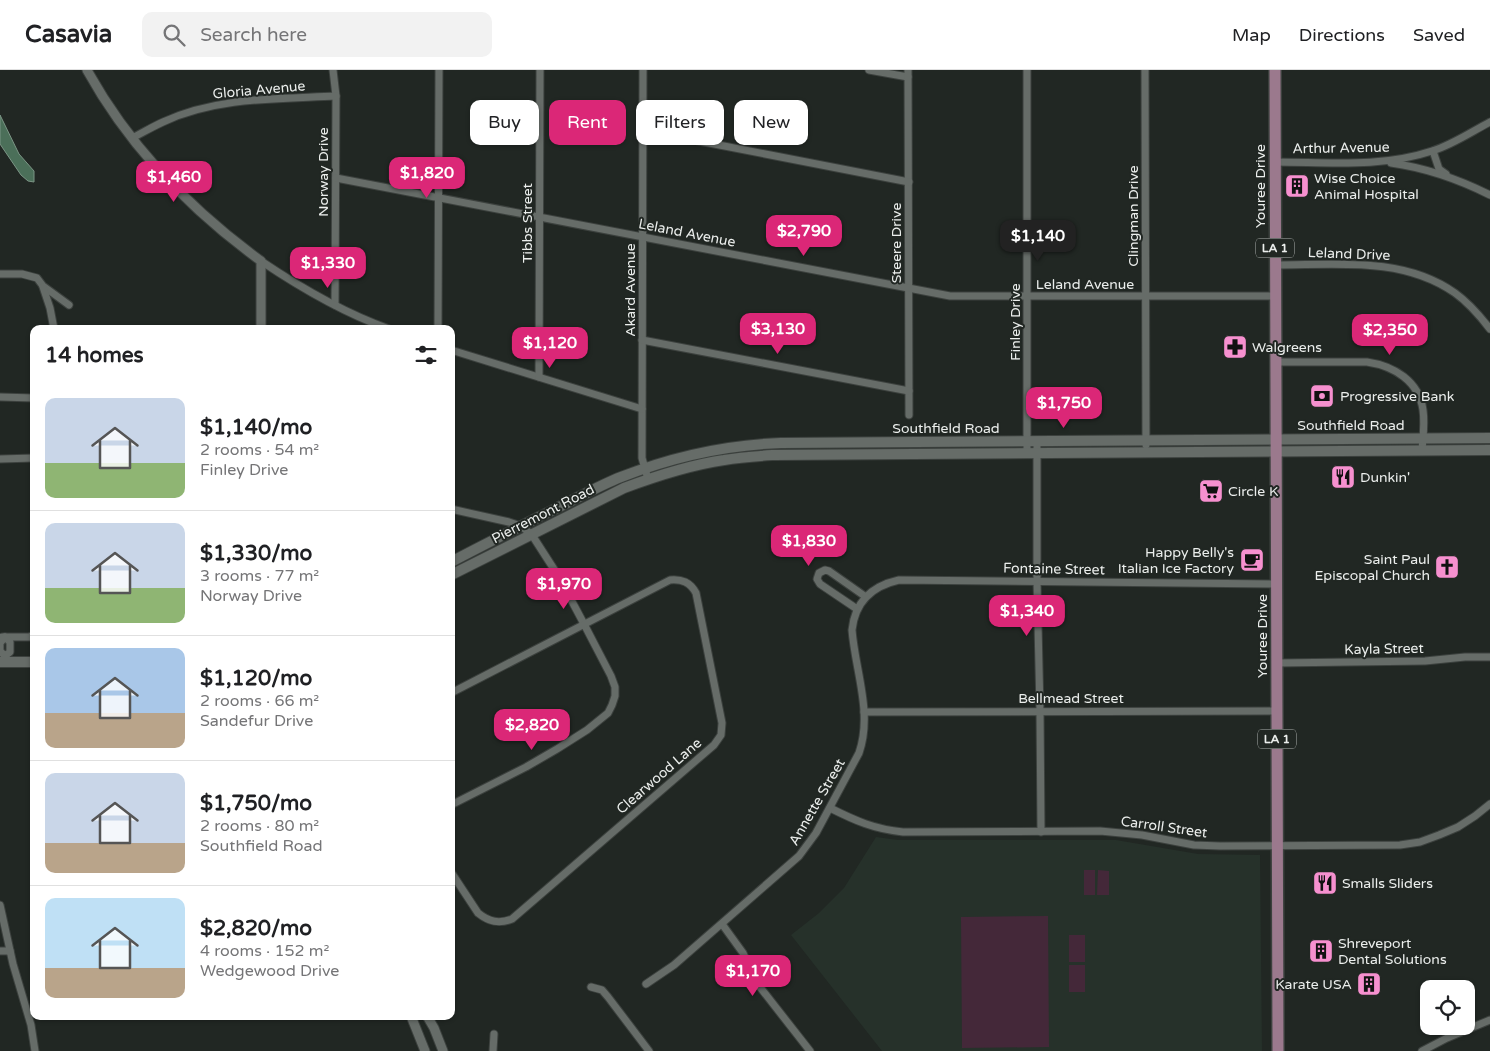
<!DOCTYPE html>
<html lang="en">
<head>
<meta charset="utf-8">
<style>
  body { margin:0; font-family:"Varela Round",sans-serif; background:#f2f2f2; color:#202124; height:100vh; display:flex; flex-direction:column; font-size:19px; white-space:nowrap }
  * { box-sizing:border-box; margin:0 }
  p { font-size:16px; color:#757577 }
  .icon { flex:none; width:28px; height:28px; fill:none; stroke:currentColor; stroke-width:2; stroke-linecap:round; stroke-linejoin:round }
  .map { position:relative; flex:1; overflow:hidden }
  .drawer { position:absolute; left:30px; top:255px; width:425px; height:695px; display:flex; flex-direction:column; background:#fff; border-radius:10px; box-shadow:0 1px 4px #0004 }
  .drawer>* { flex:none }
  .hud { position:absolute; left:470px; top:30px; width:475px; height:45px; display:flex; gap:10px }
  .fabs { position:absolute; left:1420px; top:910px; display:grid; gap:10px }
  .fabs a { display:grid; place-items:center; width:55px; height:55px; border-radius:10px; background:#fff; box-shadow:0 1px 4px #0004; font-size:25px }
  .price { position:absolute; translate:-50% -42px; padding:0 11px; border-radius:10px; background:#db2777; color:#fff; font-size:16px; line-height:32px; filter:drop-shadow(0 1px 2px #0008) }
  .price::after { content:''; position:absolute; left:50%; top:30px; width:15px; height:11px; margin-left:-8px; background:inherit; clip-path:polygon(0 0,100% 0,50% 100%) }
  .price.current { background:#222; color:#fff }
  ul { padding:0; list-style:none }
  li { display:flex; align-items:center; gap:15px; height:125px; padding:0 15px }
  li+li { border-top:1px solid #e0e0e0 }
  li span { display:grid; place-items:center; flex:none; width:140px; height:100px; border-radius:10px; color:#555 }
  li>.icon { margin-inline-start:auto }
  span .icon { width:60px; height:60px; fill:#fffc; stroke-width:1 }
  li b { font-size:21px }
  h2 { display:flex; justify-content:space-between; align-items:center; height:60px; padding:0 15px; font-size:21px }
  .tag { padding:0 18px; border-radius:10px; background:#fff; box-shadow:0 1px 4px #0004; font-size:18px; line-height:45px }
  .tag.current { background:#db2777; color:#fff }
  header { display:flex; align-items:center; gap:30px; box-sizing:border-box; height:70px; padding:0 25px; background:#fff; border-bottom:1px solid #e0e0e0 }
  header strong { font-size:24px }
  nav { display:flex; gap:28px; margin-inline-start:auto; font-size:18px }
  .search { width:350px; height:45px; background:#f2f2f2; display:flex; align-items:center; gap:12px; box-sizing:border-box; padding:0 18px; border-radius:10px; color:#757577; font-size:19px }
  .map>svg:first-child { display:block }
  .built { fill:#26312a }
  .green { fill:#442839 }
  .water { fill:#4b6f59; stroke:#7b9585 }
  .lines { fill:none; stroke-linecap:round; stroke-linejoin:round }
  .minor-casing { stroke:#3c413e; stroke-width:9 }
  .tertiary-casing { stroke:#3c413e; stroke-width:11 }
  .secondary-casing { stroke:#3c413e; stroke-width:12 }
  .primary-casing { stroke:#3c413e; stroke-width:14 }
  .minor { stroke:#666c68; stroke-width:7 }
  .tertiary { stroke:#666c68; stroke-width:9 }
  .secondary { stroke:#666c68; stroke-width:10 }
  .primary { stroke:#9b798d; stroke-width:11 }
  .labels { text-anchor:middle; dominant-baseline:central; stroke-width:4; stroke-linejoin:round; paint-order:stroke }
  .shield { fill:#212723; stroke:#aeb2b0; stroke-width:1 }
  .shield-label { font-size:12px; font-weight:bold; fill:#ebeeec }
  .street-label { font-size:14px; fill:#ebeeec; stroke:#212723 }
  .poi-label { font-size:14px; fill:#ebeeec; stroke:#212723; text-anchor:start }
</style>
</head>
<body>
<header>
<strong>Casavia</strong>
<div class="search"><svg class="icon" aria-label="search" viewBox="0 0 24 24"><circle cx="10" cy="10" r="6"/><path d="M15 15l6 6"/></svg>Search here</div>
<nav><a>Map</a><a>Directions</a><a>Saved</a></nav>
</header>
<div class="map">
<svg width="1490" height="981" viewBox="0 0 1490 981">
  <rect width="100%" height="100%" fill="#212723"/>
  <!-- built -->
  <path class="built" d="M876,767l22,3h218l82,14 62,1 2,196h-380l-91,-116 28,-22 25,-25z"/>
  <!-- green -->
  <g class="green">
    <rect x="1084" y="800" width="11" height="25"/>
    <path d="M1098,800l11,1v24h-12z"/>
    <path d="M1048,846l1,131 -87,1 -1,-131z"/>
    <rect x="1069" y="865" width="16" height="27"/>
    <rect x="1069" y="895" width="16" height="27"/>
  </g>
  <!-- water -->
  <path class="water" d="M0,45l19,39 15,17v11l-6,-1 -7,-6 -21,-31z"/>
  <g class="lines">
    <defs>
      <g id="minor">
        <path d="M333,0l3,26 -1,209"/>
        <path d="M643,0l-1,388 6,21"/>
        <path d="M869,0l39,7"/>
        <path d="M908,0l1,345"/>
        <path d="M1027,0v384"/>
        <path d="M1145,0l1,375"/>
        <path d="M642,60l267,52"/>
        <path d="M132,68c10,-5 20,-11 31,-16 53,-25 115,-23 173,-26"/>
        <path d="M1433,81l6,18 7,5"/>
        <path d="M1275,92c52,0 106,6 157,-11 20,-6 39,-19 58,-29"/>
        <path d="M1391,93c36,5 67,16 99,32"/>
        <path d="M336,108l614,118h326"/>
        <path d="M261,191c40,27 83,52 128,68"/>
        <path d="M1275,195c61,0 128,-9 180,28 14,10 25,23 35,36"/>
        <path d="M0,204h22l15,4 6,8 26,19"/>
        <path d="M43,217l7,21 4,21"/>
        <path d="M438,259l1,-259"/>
        <path d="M642,270l267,51"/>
        <path d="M451,280l191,59"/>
        <path d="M1276,292h91c27,4 52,19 56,48 2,13 0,27 -1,40"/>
        <path d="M539,307l1,-307"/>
        <path d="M0,327l34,1"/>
        <path d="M1037,371v140l3,130 1,121"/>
        <path d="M0,389l34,-1"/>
        <path d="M451,439l58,13 12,4 11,9 27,42 25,47 27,52 4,11v9l-3,9 -4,8 -21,17 -30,19 -31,18 -75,38"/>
        <path d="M857,539l-37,-25 -3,-5 2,-6 6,-3 4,1 37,26"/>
        <path d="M2,567h27l5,-2"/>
        <path d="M5,586l-5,-5v-8l5,-6 5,5v10l-5,4v6"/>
        <path d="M1277,593l148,-2 40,-4h25"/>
        <path d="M451,623l219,-113c12,-1 20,2 26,13l26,130 -1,12 -7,10 -202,174c-13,5 -23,3 -34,-6l-27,-41"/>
        <path d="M864,642l413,-1"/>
        <path d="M830,738c26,13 44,21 73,24l197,-1 42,4 52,10 26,1 180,-1 20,-3 19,-7 19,-8 17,-11 15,-12"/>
        <path d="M0,835l13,59 18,61 4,26"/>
        <path d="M722,854l21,29 13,29 54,69"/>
        <path d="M0,881h10"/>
        <path d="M646,914l28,-19 125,-109 17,-23 43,-80c14,-40 -4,-83 -7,-123 3,-29 20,-44 47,-50l378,4"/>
        <path d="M591,917l11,3 6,7 41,54"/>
        <path d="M493,981l1,-17"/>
        <path d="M1422,981l25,-13 43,-18"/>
      </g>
      <g id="tertiary">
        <path d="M87,0c42,76 104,140 174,191v68"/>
        <path d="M411,946l14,35"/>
        <path d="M427,946l7,12 9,23"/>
      </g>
      <g id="secondary">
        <path d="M451,492c34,-18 68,-35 102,-52 23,-11 45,-24 68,-33 51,-20 105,-32 160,-34l709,-5"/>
        <path d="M451,505l173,-87c32,-12 66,-23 100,-28 17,-3 34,-4 50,-5l716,-5"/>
        <path d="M0,592h34"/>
      </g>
      <path id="primary" d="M1275,0l3,981"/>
    </defs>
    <!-- minor casing -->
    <use href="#minor" class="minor-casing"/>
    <!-- tertiary casing -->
    <use href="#tertiary" class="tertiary-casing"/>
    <!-- secondary casing -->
    <use href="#secondary" class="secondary-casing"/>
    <!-- primary casing -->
    <use href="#primary" class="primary-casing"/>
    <!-- minor -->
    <use href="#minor" class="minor"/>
    <!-- tertiary -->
    <use href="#tertiary" class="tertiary"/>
    <!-- secondary -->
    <use href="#secondary" class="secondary"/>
    <!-- primary -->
    <use href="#primary" class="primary"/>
  </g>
  <!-- icons -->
  <defs>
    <symbol id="building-square" viewBox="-11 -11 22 22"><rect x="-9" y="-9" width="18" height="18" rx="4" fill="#f690cf" stroke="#212723"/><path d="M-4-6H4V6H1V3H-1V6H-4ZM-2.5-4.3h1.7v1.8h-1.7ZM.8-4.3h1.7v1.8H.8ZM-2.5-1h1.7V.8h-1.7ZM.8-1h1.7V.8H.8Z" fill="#111"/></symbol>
    <symbol id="pharmacy-square" viewBox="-11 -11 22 22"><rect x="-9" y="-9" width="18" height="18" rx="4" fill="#f690cf" stroke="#212723"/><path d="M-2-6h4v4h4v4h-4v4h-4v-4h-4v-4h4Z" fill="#111"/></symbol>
    <symbol id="bank-square" viewBox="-11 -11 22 22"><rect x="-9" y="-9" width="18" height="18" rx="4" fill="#f690cf" stroke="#212723"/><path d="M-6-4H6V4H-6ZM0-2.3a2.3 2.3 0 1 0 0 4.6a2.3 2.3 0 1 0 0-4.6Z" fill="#111"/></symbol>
    <symbol id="restaurant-square" viewBox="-11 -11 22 22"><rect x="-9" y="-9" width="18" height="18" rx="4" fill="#f690cf" stroke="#212723"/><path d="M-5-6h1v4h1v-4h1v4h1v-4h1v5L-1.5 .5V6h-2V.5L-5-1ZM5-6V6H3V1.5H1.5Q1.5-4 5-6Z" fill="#111"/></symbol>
    <symbol id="supermarket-square" viewBox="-11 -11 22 22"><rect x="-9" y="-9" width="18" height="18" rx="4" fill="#f690cf" stroke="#212723"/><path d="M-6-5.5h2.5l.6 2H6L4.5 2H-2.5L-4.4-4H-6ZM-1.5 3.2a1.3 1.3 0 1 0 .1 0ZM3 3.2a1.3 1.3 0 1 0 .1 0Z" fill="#111"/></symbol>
    <symbol id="cafe-square" viewBox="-11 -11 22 22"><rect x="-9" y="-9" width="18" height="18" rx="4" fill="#f690cf" stroke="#212723"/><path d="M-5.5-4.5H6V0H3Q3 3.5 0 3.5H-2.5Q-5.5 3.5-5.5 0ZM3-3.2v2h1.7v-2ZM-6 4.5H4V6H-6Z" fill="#111"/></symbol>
    <symbol id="church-square" viewBox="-11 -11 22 22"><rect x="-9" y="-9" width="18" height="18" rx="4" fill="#f690cf" stroke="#212723"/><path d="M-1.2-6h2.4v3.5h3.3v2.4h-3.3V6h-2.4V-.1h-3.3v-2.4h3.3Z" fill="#111"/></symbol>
  </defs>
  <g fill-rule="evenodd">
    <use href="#building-square" x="1283" y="102" width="28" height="28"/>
    <use href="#pharmacy-square" x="1221" y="263" width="28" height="28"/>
    <use href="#bank-square" x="1308" y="312" width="28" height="28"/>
    <use href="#restaurant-square" x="1329" y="393" width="28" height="28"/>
    <use href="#supermarket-square" x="1197" y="407" width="28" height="28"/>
    <use href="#cafe-square" x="1238" y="476" width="28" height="28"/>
    <use href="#church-square" x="1433" y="483" width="28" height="28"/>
    <use href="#restaurant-square" x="1311" y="799" width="28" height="28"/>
    <use href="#building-square" x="1307" y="867" width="28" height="28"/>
    <use href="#building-square" x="1355" y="900" width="28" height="28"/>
  </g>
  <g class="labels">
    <!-- shield labels -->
    <g class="shield">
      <rect x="1256" y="168.5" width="38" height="19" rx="4"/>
      <rect x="1258" y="659.5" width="38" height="19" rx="4"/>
    </g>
    <g class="shield-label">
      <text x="1275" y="178">LA 1</text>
      <text x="1277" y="669">LA 1</text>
    </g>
    <!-- street labels -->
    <g class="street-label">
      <text transform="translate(259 20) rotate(-5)">Gloria Avenue</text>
      <text transform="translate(1341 78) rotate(-1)">Arthur Avenue</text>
      <text transform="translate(323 102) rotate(-90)">Norway Drive</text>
      <text transform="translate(1260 116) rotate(-90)">Youree Drive</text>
      <text transform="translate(1133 146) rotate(-90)">Clingman Drive</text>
      <text transform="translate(527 153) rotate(-90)">Tibbs Street</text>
      <text transform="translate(687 163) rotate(11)">Leland Avenue</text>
      <text transform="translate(896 173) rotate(-90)">Steere Drive</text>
      <text transform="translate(1349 184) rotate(2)">Leland Drive</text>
      <text x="1085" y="214">Leland Avenue</text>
      <text transform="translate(630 220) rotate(-90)">Akard Avenue</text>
      <text transform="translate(1015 252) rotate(-90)">Finley Drive</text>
      <text x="1351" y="355">Southfield Road</text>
      <text x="946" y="358">Southfield Road</text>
      <text transform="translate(543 444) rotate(-27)">Pierremont Road</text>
      <text transform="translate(1054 499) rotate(1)">Fontaine Street</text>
      <text transform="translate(1262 566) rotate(-90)">Youree Drive</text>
      <text transform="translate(1384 579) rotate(-1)">Kayla Street</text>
      <text x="1071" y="628">Bellmead Street</text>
      <text transform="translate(659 706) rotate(-41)">Clearwood Lane</text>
      <text transform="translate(817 732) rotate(-60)">Annette Street</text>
      <text transform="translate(1164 757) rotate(8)">Carroll Street</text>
    </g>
    <!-- poi labels -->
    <g class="poi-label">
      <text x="1314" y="108">Wise Choice<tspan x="1314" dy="16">Animal Hospital</tspan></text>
      <text x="1252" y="277">Walgreens</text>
      <text x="1340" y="326">Progressive Bank</text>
      <text x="1360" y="407">Dunkin'</text>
      <text x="1228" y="421">Circle K</text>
      <text x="1234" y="482" text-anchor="end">Happy Belly's<tspan x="1234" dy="16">Italian Ice Factory</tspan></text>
      <text x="1430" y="489" text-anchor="end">Saint Paul<tspan x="1430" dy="16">Episcopal Church</tspan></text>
      <text x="1342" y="813">Smalls Sliders</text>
      <text x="1338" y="873">Shreveport<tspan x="1338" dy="16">Dental Solutions</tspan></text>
      <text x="1352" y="914" text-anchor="end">Karate USA</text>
    </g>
  </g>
</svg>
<div class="fabs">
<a><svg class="icon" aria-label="locate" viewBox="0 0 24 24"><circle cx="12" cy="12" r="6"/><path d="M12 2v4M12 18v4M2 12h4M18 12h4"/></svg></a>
</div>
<b class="price" style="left:427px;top:129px">$1,820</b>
<b class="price" style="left:174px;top:133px">$1,460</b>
<b class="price" style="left:804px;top:187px">$2,790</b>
<b class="price current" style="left:1038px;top:192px">$1,140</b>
<b class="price" style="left:328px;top:219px">$1,330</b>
<b class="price" style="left:778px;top:285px">$3,130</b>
<b class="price" style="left:1390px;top:286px">$2,350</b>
<b class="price" style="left:550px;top:299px">$1,120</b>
<b class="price" style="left:1064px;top:359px">$1,750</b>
<b class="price" style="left:809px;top:497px">$1,830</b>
<b class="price" style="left:564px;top:540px">$1,970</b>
<b class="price" style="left:1027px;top:567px">$1,340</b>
<b class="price" style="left:532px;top:681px">$2,820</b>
<b class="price" style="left:753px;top:927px">$1,170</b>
<div class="hud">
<a class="tag">Buy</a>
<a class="tag current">Rent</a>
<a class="tag">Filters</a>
<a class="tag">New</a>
</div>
<section class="drawer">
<h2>14 homes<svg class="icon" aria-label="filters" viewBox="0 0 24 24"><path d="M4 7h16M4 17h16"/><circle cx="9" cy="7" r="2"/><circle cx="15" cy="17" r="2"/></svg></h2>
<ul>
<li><span style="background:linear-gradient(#c9d6e8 65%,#8fb573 0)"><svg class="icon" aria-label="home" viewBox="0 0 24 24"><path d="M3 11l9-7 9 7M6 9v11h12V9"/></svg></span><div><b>$1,140/mo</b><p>2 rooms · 54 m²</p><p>Finley Drive</p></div></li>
<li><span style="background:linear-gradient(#c9d6e8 65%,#8fb573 0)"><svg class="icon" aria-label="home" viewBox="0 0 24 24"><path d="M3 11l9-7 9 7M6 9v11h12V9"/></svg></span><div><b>$1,330/mo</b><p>3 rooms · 77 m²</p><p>Norway Drive</p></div></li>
<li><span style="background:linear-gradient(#a9c7e8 65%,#b9a48a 0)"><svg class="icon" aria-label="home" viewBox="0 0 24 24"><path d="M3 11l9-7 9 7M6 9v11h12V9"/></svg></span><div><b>$1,120/mo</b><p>2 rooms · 66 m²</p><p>Sandefur Drive</p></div></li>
<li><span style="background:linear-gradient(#c9d6e8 70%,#b9a48a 0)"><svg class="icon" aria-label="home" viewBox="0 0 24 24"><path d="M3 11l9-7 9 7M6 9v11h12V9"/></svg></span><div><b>$1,750/mo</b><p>2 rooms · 80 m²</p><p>Southfield Road</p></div></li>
<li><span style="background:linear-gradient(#bfe0f5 70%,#b9a48a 0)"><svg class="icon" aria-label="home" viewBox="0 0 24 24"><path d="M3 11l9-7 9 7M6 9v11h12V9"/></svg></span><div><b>$2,820/mo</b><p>4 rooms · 152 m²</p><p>Wedgewood Drive</p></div></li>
</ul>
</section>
</div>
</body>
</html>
